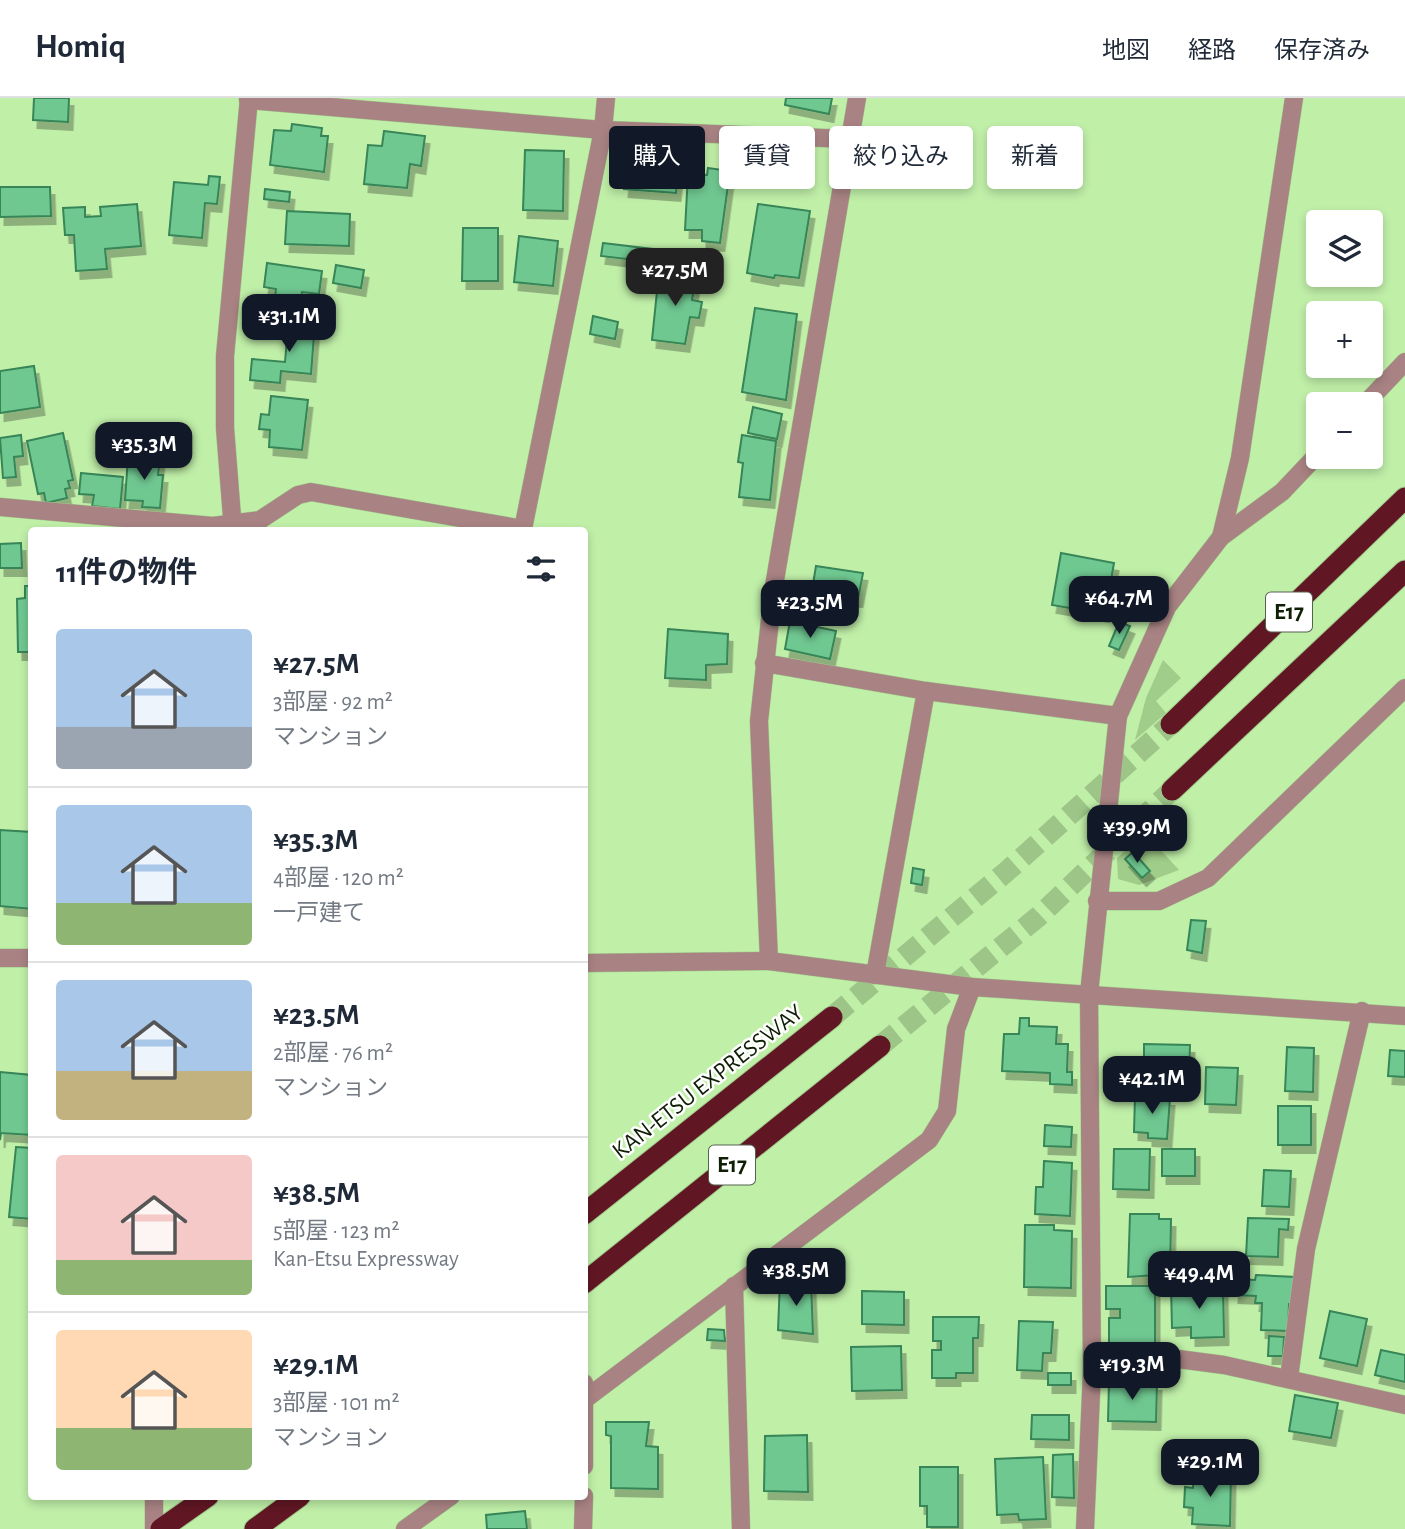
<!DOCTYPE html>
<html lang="ja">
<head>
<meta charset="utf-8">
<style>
  body { margin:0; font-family:"Alegreya Sans","Noto Sans JP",sans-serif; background:#f2f2f3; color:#1f2937; height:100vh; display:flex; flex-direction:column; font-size:26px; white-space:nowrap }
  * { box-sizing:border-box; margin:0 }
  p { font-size:23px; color:#747a83 }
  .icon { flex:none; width:38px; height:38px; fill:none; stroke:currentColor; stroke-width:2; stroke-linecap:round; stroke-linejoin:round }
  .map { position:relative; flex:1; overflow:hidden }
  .drawer { position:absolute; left:28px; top:429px; width:560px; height:973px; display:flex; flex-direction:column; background:#fff; border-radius:7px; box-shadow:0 4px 10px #0003 }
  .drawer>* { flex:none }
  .banner { position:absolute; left:609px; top:28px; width:665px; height:63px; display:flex; gap:14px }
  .buttons { position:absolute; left:1306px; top:112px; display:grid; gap:14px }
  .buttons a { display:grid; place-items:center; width:77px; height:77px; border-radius:7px; background:#fff; box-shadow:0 4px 10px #0003; font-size:35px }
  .price { position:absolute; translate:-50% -60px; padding:0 16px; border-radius:14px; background:#111827; color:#fff; font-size:23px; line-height:46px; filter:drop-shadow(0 2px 4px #0008) }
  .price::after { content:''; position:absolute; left:50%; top:42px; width:21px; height:16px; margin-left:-10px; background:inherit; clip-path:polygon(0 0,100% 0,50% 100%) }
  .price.current { background:#222; color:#fff }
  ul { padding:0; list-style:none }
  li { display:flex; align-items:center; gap:21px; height:175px; padding:0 28px }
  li+li { border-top:2px solid #e0e1e3 }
  li span { display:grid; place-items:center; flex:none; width:196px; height:140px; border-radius:7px; color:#555 }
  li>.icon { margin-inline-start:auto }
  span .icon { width:84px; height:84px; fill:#fffc; stroke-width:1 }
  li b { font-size:30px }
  h2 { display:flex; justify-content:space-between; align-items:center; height:84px; padding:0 28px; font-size:30px }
  .tag { padding:0 24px; border-radius:7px; background:#fff; box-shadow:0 4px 10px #0003; font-size:24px; line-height:63px }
  .tag.current { background:#111827; color:#fff }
  header { display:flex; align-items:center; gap:42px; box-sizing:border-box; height:98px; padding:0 35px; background:#fff; border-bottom:2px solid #e0e1e3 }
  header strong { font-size:33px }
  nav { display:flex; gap:38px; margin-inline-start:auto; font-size:24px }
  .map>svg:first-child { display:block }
  .green { fill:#a0cd89 }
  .building { fill:#6fc891; stroke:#378558; stroke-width:2; filter:url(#shadow) }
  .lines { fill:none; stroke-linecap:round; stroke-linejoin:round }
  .highway-tunnel { stroke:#9cc587; stroke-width:21; stroke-dasharray:21 10; stroke-linecap:butt }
  .minor-casing { stroke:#a0ca8b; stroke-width:19 }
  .highway-casing { stroke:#a0ca8b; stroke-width:23 }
  .minor { stroke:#a98384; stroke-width:18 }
  .highway { stroke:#601723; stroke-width:21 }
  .labels { text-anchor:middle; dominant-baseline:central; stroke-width:5; stroke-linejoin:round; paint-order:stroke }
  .shield { fill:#fff; stroke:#566250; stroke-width:2 }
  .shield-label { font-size:23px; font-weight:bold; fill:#0e1f05 }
  .street-label { font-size:24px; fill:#0e1f05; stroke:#fff }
</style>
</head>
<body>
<header>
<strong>Homiq</strong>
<nav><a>地図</a><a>経路</a><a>保存済み</a></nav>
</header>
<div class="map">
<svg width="1405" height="1431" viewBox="0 0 1405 1431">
  <defs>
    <filter id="shadow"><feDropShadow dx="4.5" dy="8" stdDeviation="0" flood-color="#0004"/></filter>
  </defs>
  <rect width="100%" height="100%" fill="#c0efa8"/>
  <!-- green -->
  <g class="green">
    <path d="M1163,562l18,18 -25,23 10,12 -31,27 11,-42z"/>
    <path d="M1145,735l34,37 -40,15 -21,-6 -1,-21z"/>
  </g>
  <!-- building -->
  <g class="building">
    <path d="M34,0h35l-1,24 -35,-2z"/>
    <path d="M786,0h46l-3,16 -44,-9z"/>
    <path d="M292,26l30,4 -1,8h7l-4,36 -54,-7 4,-35 17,1z"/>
    <path d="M384,33l41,5 -4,30 -11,-2 -3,24 -43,-4 4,-39 14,1z"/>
    <path d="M525,52l39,1 -1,60 -40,-1z"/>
    <path d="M628,52l52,4 -4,39 -52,-4z"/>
    <path d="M708,70l22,3 -10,72 -18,-2v-11h-17l3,-56 19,1z"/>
    <path d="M209,78l11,1 -3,27 -12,-1 -3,35 -33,-3 5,-53 34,3z"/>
    <path d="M0,89h50l1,29 -51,1z"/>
    <path d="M265,91l25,3 -1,10 -25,-3z"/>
    <path d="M137,106l4,42 -36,3 2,20 -31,2 -2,-36h-9l-2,-27 22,-1v10l16,-1 -1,-9z"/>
    <path d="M758,106l52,7 -11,67 -24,-3 -1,3 -27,-5z"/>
    <path d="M287,113l63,3 -1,32 -64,-2z"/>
    <path d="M463,130h35v53h-36z"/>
    <path d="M519,138l39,5 -5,45 -39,-4z"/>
    <path d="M603,145l58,7 -1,13 -59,-7z"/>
    <path d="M267,165l55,8 -3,23 -17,-2 -3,22 -26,-4 3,-21 -12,-2z"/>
    <path d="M336,167l28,5 -3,18 -28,-5z"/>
    <path d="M659,174l37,5 -4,23 10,2 -3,16 -9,-1 -5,27 -33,-4z"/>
    <path d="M755,210l42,6 -11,86 -44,-8z"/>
    <path d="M593,218l25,6 -3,17 -25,-5z"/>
    <path d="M285,221l30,3 -4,52 -30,-3 -1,12 -30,-3 2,-21 33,3 3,-35h-4z"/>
    <path d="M34,268l6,41 -40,6v-42z"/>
    <path d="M271,298l37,4 -6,50 -33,-3 1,-17 -11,-1 2,-15 8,1z"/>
    <path d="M753,309l29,7 -5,25 -29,-6z"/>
    <path d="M63,335l10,47 -5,1 2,7 -5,1 2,9 -21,5 -2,-10 -6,1 -11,-53z"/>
    <path d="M21,337l2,21 -9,1 2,20 -13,1 -3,-40z"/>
    <path d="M742,337l34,6 -6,59 -31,-3 4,-34 -5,-1z"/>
    <path d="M128,359l32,2 -2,16h5l-3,33 -18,-1 1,-6 -18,-1z"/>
    <path d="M81,375l42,4 -3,32 -28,-3 2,-11 -15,-1z"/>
    <path d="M21,445l1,25h-22v-24z"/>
    <path d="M1061,455l53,10 -9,51 -53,-9z"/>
    <path d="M816,468l47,7 -5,26 -16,-1v8l-32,-4z"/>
    <path d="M25,488h7v66h-14l-1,-53 8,-1z"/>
    <path d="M790,523l46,10 -6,28 -45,-10z"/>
    <path d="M1119,524l11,4 -11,24 -10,-4z"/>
    <path d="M668,531l60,5 -1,30 -21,1v15l-41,-2z"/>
    <path d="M0,732l32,2v77l-32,-3z"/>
    <path d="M1133,754l17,19 -8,7 -17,-19z"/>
    <path d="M913,770l11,2 -2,15 -11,-2z"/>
    <path d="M1191,822l15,1 -4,32 -15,-3z"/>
    <path d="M1020,920h9v8l28,1 -1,17h12l-1,28h5v13l-22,-1v-11l-48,-2 2,-37h15z"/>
    <path d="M1144,946l46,1 -1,31h-12l-1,10 -40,-1v-19h8z"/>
    <path d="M1287,949l27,1 -1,44 -28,-1z"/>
    <path d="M1390,952l15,1v26l-17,-1z"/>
    <path d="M1206,969l32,1 -2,37 -31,-1z"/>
    <path d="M0,974l32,3v60l-31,-2 -1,7z"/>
    <path d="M1135,998l35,2 -3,41 -19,-1v-5l-14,-1z"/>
    <rect x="1278" y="1008" width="33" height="39"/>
    <path d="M1045,1027l27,2 -1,20 -27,-1z"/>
    <path d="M16,1049l16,1v71l-23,-2z"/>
    <path d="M1114,1051h36l-1,41 -36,-1z"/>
    <rect x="1162" y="1051" width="33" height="27"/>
    <path d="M1044,1063l28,2 -2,53 -35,-2 1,-27h7z"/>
    <path d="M1264,1072l27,1 -2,36 -27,-1z"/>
    <path d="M1130,1116h29v5h12l-1,55 -42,3z"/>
    <path d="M1248,1120l41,1 -1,11 -9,-1 -1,28 -32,-1z"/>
    <path d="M1025,1127h29v5l18,1 -1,57 -47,-1z"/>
    <path d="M1256,1177l40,2 -1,27h-6l-1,27 -27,-1 1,-27h-7l1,-7 -22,-1 1,-16 20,1z"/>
    <path d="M780,1183l31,2 2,51 -35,-4z"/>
    <path d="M1106,1188h49v58h-25l-1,4h-20v-30h11v-9h-14z"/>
    <path d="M1171,1189h52l1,50 -33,1v-11l-19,1z"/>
    <path d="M862,1193l42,1v33l-42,-1z"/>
    <path d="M1330,1213l37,8 -10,47 -37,-8z"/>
    <path d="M933,1219h46l-1,21h-5v35h-17v5h-24v-28h9v-9h-8z"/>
    <path d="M1019,1223l34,1 -2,31h-8l-1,18 -25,-1z"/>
    <path d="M708,1231l16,1 1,11 -18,-1z"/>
    <path d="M1269,1238l15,1 -1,19h-15z"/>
    <path d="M901,1248l1,44 -50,1 -1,-44z"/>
    <path d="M1381,1252l24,5v27l-30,-7z"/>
    <rect x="1048" y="1275" width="23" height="12"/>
    <path d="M1109,1284l48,1 -1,39 -48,-1z"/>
    <path d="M1295,1297l43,8 -7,35 -42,-7z"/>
    <path d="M1032,1317h37v25l-38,-1z"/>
    <path d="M606,1324h43l-3,24 12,1v42l-47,-1v-52l-5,-1z"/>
    <path d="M807,1337l1,57 -44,-1 1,-55z"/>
    <path d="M1218,1352v11l-20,1 1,-11z"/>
    <path d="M1073,1356l1,44 -22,-1 1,-42z"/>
    <path d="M1043,1359l3,62 -27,1 -1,-6 -21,1 -2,-56z"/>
    <path d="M920,1369h38v60h-31v-21h-7z"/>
    <path d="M1194,1374l37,1 -1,53 -38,-2 1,-16 -9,-1 1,-20 8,1z"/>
    <path d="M525,1413l2,18h-40l-1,-14z"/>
  </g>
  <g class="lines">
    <!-- highway-tunnel -->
    <g class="highway-tunnel">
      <path d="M832,919l174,-145 165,-148"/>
      <path d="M880,948l159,-130 133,-126"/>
    </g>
    <defs>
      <g id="minor">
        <path d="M248,2l355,30 248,9"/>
        <path d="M1365,306l40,-42"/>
        <path d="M0,409l213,19 47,-6 38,-25 13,-3 212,37 80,-399 3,-32"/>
        <path d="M233,432l-8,-102v-72l24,-258"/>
        <path d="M1221,439l61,-45 36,-38"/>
        <path d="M764,565l162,28 192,25"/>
        <path d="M1097,803h62l49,-23 197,-190"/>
        <path d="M0,860h32"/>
        <path d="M769,863l-10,-240 14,-129 84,-494"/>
        <path d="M584,865l185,-2 203,26 433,29"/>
        <path d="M875,877l51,-284"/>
        <path d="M734,1188l7,243"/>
        <path d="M1092,1273l71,-14 61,8 181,40"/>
        <path d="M1289,1280l17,-129 56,-238"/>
        <path d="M584,1285v83"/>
        <path d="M584,1302l345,-260 18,-29 9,-82 16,-42"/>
        <path d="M154,1398v33"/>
        <path d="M405,1431l46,-33"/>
        <path d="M583,1431l1,-33"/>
        <path d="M1085,1431l7,-158 -3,-377 29,-278 49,-109 54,-70 19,-79 54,-360"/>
      </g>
      <g id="highway">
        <path d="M1171,626l234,-226"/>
        <path d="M1172,692l233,-219"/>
        <path d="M584,1116l248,-197"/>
        <path d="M584,1185l296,-237"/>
        <path d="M161,1431l47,-33"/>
        <path d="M255,1431l45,-33"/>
      </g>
    </defs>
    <!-- minor casing -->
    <use href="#minor" class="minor-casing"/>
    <!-- highway casing -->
    <use href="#highway" class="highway-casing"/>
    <!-- minor -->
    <use href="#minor" class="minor"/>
    <!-- highway -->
    <use href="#highway" class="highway"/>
  </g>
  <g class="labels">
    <!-- shield labels -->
    <g class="shield">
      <rect x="1266" y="494.5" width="46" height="39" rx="5"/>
      <rect x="709" y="1047.5" width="46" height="39" rx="5"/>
    </g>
    <g class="shield-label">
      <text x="1289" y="514">E17</text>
      <text x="732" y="1067">E17</text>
    </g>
    <!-- street labels -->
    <g class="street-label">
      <text transform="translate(708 984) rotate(-38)">KAN-ETSU EXPRESSWAY</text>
    </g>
  </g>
</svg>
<div class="buttons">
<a><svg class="icon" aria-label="layers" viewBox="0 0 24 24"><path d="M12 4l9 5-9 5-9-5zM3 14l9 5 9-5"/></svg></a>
<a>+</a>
<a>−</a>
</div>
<b class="price current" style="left:675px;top:210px">¥27.5M</b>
<b class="price" style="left:289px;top:256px">¥31.1M</b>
<b class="price" style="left:144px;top:384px">¥35.3M</b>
<b class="price" style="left:1119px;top:538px">¥64.7M</b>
<b class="price" style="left:810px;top:542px">¥23.5M</b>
<b class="price" style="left:1137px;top:767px">¥39.9M</b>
<b class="price" style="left:1152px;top:1018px">¥42.1M</b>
<b class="price" style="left:796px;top:1210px">¥38.5M</b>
<b class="price" style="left:1199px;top:1213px">¥49.4M</b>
<b class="price" style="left:1132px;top:1304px">¥19.3M</b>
<b class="price" style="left:1210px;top:1401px">¥29.1M</b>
<div class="banner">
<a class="tag current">購入</a>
<a class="tag">賃貸</a>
<a class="tag">絞り込み</a>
<a class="tag">新着</a>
</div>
<section class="drawer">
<h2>11件の物件<svg class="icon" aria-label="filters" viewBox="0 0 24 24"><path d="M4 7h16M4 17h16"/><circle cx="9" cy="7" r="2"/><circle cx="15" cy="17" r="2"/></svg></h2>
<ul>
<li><span style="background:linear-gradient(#a9c7e8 70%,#9aa5b1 0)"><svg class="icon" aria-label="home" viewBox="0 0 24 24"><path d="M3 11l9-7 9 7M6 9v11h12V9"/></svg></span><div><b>¥27.5M</b><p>3部屋 · 92 m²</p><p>マンション</p></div></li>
<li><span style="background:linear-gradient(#a9c7e8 70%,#8fb573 0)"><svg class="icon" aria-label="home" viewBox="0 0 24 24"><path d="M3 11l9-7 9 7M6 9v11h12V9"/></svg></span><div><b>¥35.3M</b><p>4部屋 · 120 m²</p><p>一戸建て</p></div></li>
<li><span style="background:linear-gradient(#a9c7e8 65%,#c2b280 0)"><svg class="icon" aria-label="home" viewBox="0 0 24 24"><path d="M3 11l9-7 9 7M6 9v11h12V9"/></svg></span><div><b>¥23.5M</b><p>2部屋 · 76 m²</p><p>マンション</p></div></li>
<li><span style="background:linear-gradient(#f6c9c9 75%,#8fb573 0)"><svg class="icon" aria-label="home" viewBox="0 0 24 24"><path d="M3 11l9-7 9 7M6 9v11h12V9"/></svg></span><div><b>¥38.5M</b><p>5部屋 · 123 m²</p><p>Kan-Etsu Expressway</p></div></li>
<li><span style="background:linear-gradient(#ffd9b3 70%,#8fb573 0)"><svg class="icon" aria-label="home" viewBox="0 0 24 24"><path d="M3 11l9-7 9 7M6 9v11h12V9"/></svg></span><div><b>¥29.1M</b><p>3部屋 · 101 m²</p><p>マンション</p></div></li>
</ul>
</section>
</div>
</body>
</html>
